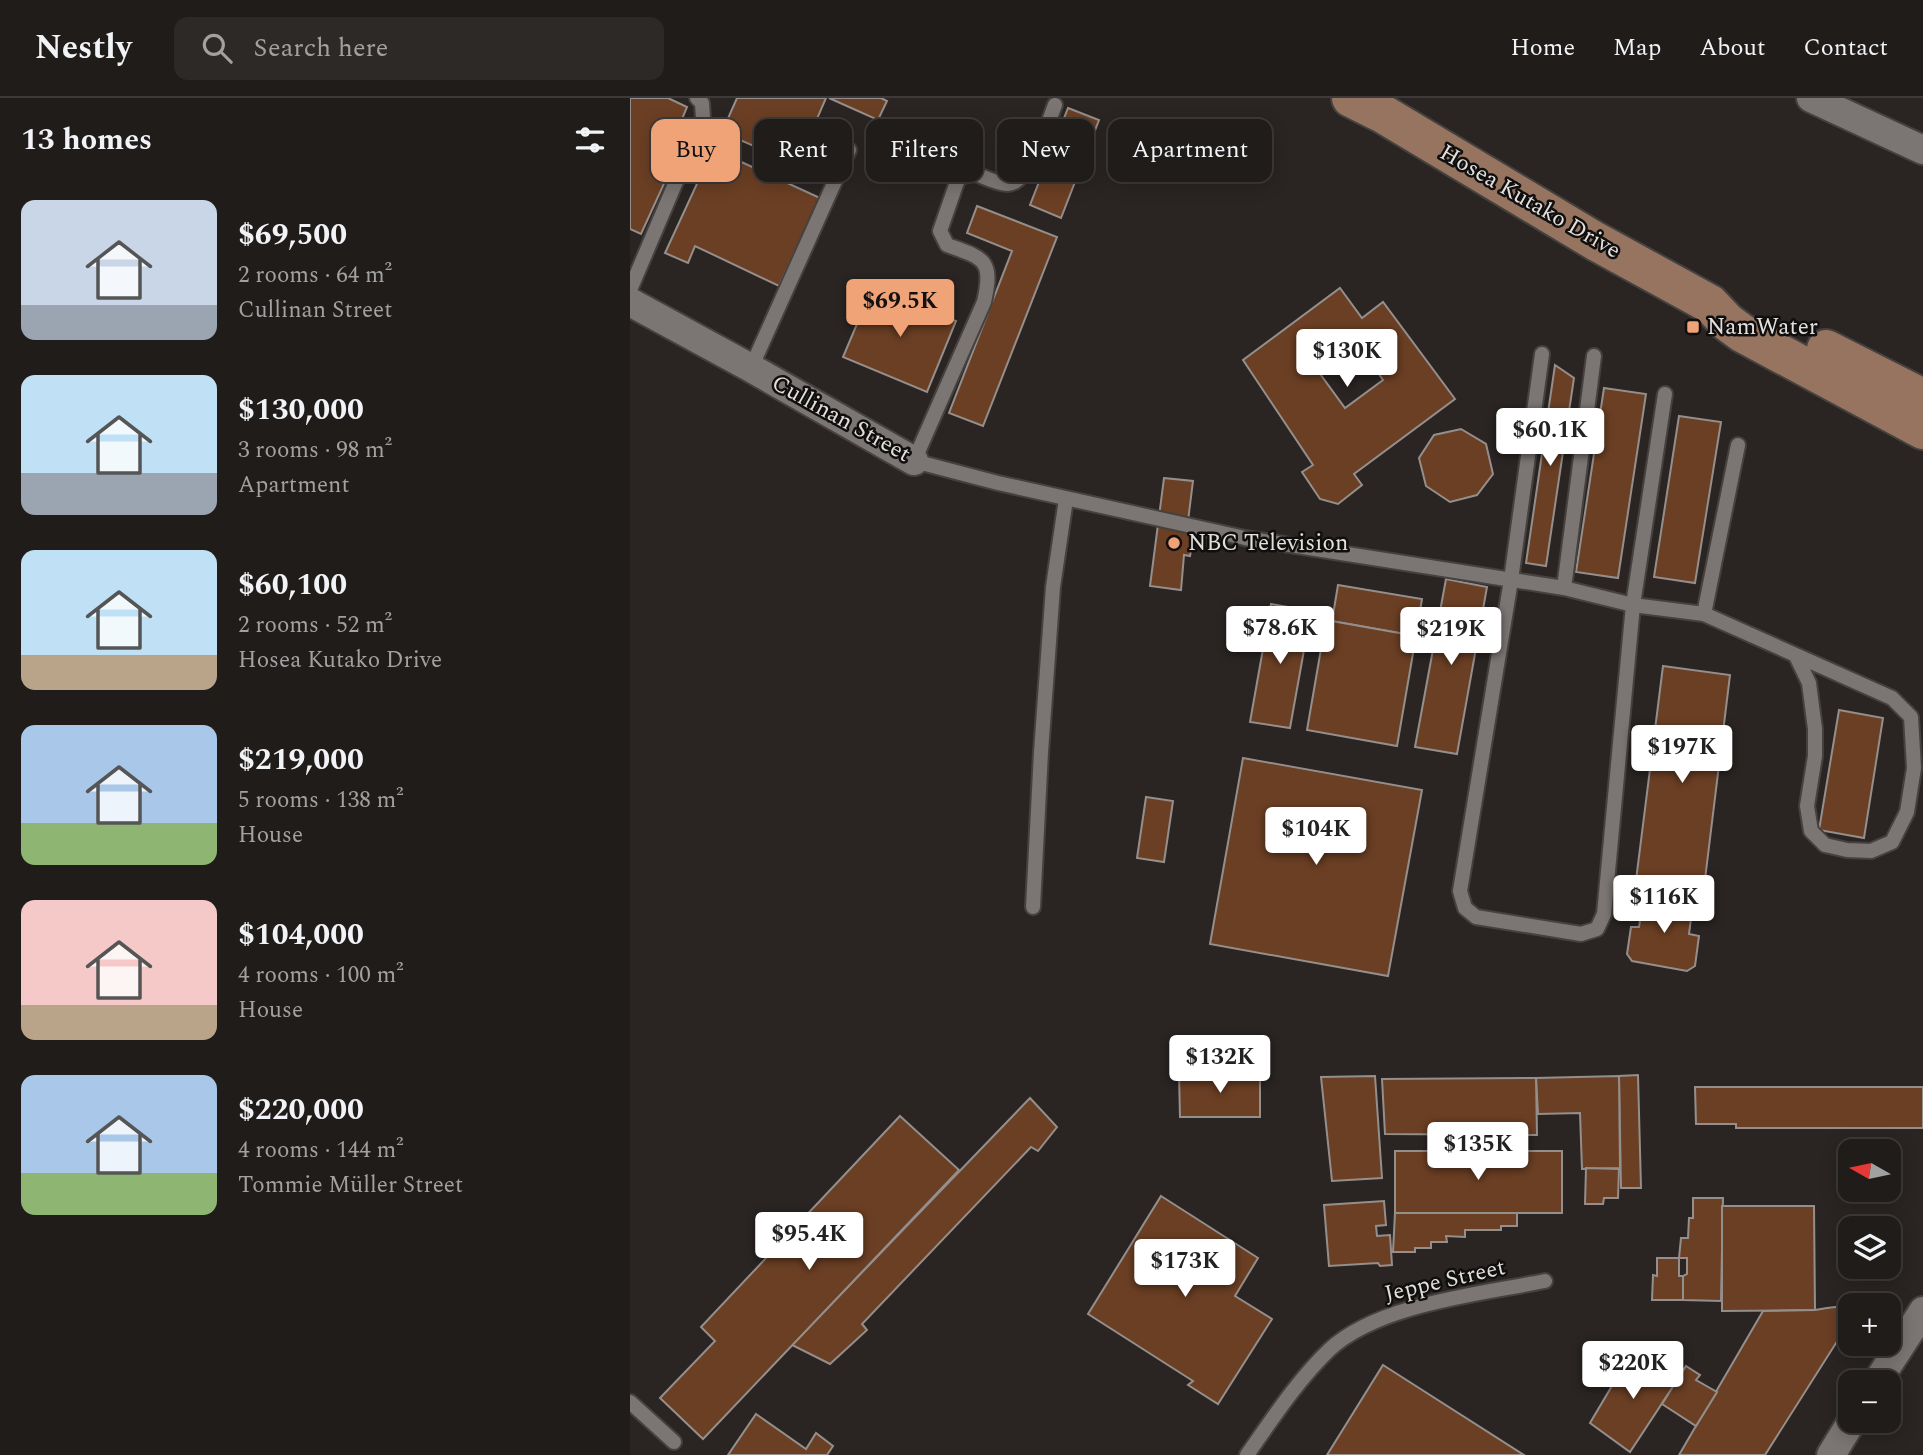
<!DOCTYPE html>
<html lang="en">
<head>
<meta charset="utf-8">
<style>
  body { margin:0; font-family:Spectral,serif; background:#2d2927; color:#f1f3f6; height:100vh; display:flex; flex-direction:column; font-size:26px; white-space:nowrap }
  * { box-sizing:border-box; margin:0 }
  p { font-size:23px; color:#a2a1a2 }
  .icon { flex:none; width:38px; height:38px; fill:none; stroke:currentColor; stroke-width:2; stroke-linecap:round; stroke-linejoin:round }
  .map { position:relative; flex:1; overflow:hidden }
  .sheet { display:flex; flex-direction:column; background:#201c1a; width:630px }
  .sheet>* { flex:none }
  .hud { position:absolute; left:21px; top:21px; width:665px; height:63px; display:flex; gap:14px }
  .needle { width:46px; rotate:279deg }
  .buttons { position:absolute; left:1208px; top:1041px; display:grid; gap:14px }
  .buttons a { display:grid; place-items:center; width:63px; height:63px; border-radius:14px; background:#201c1a; box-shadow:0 4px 18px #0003,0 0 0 2px #3d3a39; font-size:35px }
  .price { position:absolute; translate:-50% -60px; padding:0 16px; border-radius:7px; background:#fff; color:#222; font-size:23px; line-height:46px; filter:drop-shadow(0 2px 4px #0008) }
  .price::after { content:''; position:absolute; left:50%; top:42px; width:21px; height:16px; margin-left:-10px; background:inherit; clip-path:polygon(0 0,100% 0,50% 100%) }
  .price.current { background:#efa377; color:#111 }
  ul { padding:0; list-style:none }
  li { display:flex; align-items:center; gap:21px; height:175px; padding:0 21px }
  li span { display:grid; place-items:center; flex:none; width:196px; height:140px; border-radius:14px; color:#555 }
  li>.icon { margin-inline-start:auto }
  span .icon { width:84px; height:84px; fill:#fffc; stroke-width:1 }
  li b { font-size:30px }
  h2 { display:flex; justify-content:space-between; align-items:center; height:84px; padding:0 21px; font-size:30px }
  .pill { padding:0 24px; border-radius:14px; background:#201c1a; box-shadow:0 4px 18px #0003,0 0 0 2px #3d3a39; font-size:24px; line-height:63px }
  .pill.current { background:#efa377; color:#111 }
  header { display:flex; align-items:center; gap:42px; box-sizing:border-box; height:98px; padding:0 35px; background:#201c1a; border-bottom:2px solid #3d3a39 }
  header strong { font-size:33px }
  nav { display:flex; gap:38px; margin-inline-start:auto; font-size:24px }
  .search { width:490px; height:63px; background:#2d2927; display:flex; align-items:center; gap:18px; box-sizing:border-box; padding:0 24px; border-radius:14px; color:#a2a1a2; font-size:26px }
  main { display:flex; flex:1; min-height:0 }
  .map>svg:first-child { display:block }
  .building { fill:#6b3f24; stroke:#948f8c; stroke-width:2; fill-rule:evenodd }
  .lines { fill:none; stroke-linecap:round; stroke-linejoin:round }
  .lane-casing { stroke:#44413f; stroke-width:18 }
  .street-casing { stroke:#44413f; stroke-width:32 }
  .secondary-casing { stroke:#44413f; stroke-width:42 }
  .lane { stroke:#7b7573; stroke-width:14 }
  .street { stroke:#7b7573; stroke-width:28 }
  .secondary { stroke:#967460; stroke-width:38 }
  .poi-dot { fill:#efa377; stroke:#110f0e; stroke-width:2.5 }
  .labels { text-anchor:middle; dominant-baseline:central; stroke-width:5; stroke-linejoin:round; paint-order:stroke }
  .street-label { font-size:23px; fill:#e2e0de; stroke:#110f0e }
  .poi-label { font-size:23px; fill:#e2e0de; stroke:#110f0e; text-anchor:start }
</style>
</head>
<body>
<header>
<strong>Nestly</strong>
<div class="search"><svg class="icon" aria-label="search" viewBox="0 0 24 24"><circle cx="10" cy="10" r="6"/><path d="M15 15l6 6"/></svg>Search here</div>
<nav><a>Home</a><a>Map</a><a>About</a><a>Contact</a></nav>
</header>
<main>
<section class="sheet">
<h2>13 homes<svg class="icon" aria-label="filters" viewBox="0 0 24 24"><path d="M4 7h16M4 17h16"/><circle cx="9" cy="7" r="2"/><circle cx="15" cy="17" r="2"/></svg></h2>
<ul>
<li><span style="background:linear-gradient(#c9d6e8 75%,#9aa5b1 0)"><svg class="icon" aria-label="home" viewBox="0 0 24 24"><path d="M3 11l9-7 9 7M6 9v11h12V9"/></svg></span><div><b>$69,500</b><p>2 rooms · 64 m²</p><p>Cullinan Street</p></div></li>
<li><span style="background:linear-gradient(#bfe0f5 70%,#9aa5b1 0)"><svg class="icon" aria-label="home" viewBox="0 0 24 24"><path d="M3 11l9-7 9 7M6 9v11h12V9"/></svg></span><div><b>$130,000</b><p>3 rooms · 98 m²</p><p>Apartment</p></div></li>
<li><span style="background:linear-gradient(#bfe0f5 75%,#b9a48a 0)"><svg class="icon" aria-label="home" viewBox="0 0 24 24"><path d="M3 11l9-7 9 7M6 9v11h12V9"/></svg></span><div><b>$60,100</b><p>2 rooms · 52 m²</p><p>Hosea Kutako Drive</p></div></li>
<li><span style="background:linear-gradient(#a9c7e8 70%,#8fb573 0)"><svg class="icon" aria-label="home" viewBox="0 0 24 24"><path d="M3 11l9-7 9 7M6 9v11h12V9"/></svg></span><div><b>$219,000</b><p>5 rooms · 138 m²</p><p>House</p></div></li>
<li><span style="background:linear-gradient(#f6c9c9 75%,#b9a48a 0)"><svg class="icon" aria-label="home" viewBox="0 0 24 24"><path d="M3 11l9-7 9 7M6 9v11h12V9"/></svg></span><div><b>$104,000</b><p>4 rooms · 100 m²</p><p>House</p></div></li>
<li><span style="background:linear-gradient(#a9c7e8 70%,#8fb573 0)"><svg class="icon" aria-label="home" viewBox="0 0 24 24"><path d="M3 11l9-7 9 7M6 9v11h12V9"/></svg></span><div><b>$220,000</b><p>4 rooms · 144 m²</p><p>Tommie Müller Street</p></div></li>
</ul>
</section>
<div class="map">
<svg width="1293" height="1357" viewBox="0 0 1293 1357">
  <rect width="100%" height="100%" fill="#2a2523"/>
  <!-- building -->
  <g class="building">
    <path d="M0,0h38l19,9 -12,29 9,4 -43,94 -11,-5z"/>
    <path d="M107,0h89l-29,67 -75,-33z"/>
    <path d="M199,0h52l6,3 -9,19z"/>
    <path d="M438,10l31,12 -38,98 -31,-13z"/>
    <path d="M83,51l107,49 -41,88 -84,-40 -7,17 -23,-10z"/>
    <path d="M347,108l80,31 -74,189 -34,-13 63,-162 -45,-18z"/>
    <path d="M243,188l83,35 -29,71 -84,-35z"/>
    <path d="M710,190l22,30 21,-16 72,97 -101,75 8,11 -24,19 -18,-5 -18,-27 11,-7 -70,-105zM727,245l26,37 -38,28 -27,-37z"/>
    <path d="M925,267l19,13 -28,188 -20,-3z"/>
    <path d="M974,290l42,6 -28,184 -42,-6z"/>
    <path d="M1049,318l42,6 -26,161 -41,-6z"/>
    <path d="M831,331l25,15 7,30 -16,21 -27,7 -24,-16 -7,-28 15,-23z"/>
    <path d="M534,380l29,3 -6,48 7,2 -4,25 -6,-1 -3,35 -31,-4z"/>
    <path d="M816,481l41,8 -30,167 -42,-7z"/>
    <path d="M708,487l84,14 -6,37 -84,-15z"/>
    <path d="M641,506l40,7 -21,117 -40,-6z"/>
    <path d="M696,522l90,16 -19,110 -90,-16z"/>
    <path d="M1033,568l67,9 -28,229 -68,-8z"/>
    <path d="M1209,612l44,8 -19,120 -45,-8z"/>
    <path d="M613,660l179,32 -34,186 -178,-32z"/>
    <path d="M516,699l27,4 -9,61 -27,-4z"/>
    <path d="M1014,798l49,7 -4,31 10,2 -4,30 -8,5 -55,-10 -5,-7 4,-27h8z"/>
    <path d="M630,975v44h-80l-1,-43z"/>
    <path d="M1008,977l3,113h-20l-2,-112z"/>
    <path d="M745,978l7,102 -50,3 -11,-104z"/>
    <path d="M989,978l1,92 -38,1 -2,-56 -42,1 -2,-36z"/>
    <path d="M906,980l1,57 -152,-1 -3,-55z"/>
    <path d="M1065,989h228v41h-187v-4h-40z"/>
    <path d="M400,1000l27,29 -19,24 -7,-4 -169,177 5,6 -37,34 -38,-19z"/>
    <path d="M270,1018l59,54 -256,269 -43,-41 55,-57 -14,-14z"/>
    <rect x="765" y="1053" width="167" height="62"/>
    <path d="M956,1070l33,1 -1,29h-14l-1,6h-18z"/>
    <path d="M531,1098l97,62 -23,38 37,23 -54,85 -30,-19 5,-4 -105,-67z"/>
    <path d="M1063,1100h30l-2,103 -38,-1v-24l4,-2v-16h-8l2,-20h7l1,-20h4z"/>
    <path d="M754,1103l2,24 -10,1 1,10 13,-1 2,30 -12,1 -2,-3 -49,3 -5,-61z"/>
    <path d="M1092,1108h92l1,104 -93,1z"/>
    <path d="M765,1115h122v13h-16v4h-36v7l-19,-1 1,6h-16v6h-16v4h-22z"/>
    <path d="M1027,1160h22v18h4v24h-31l1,-25 4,1z"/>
    <path d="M1231,1206l-11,2v15l-85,134h-86l84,-144 52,-1 12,-2z"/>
    <path d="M1002,1254l46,27 -48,73 -40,-29z"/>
    <path d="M753,1267l141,90h-197z"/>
    <path d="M1056,1268l14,9 -4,5 21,12 -21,34 -34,-22z"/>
    <path d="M126,1316l50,35 10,-16 17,13 -6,9h-99z"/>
  </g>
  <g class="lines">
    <defs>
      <g id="lane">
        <path d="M425,7c-7,17 -26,79 -47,79 -11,0 -26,-8 -37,-12l-13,7 -18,52 7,14c36,13 47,14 37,57l-70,159 84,22 247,55 319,50 69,17 71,9 188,84 19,19 3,51 -7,44 -15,30 -21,9 -24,-1 -22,-5 -14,-14 -4,-25 8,-50v-27l-6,-46 -13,-27"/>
        <path d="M0,192l73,-172 -1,-15 -5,-5"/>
        <path d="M912,256l-31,226 -51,311 5,17 11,9 105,17 16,-5 7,-15 29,-309 32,-211"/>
        <path d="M121,270l98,-218"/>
        <path d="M934,490l30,-232"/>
        <path d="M1074,516l34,-169"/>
        <path d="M403,809l8,-155 12,-165 13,-88"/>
        <path d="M0,1304l44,40"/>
        <path d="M617,1357c26,-37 50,-74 82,-105 49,-46 152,-56 216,-69"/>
      </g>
      <g id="street">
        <path d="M1181,0l112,52"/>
        <path d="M0,204l121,66 163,93"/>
        <path d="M1247,1284l46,-71"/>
        <path d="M1201,1357l21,-34"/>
      </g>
      <g id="secondary">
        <path d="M721,0l32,16 212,127 115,63 17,18 15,11 181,97"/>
        <path d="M1196,251l97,49"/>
      </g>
    </defs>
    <!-- lane casing -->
    <use href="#lane" class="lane-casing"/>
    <!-- street casing -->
    <use href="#street" class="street-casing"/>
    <!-- secondary casing -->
    <use href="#secondary" class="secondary-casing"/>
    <!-- lane -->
    <use href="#lane" class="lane"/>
    <!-- street -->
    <use href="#street" class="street"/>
    <!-- secondary -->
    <use href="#secondary" class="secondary"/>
  </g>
  <!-- markers -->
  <g class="poi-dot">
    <rect x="1056" y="222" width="14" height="14" rx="3.5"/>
    <circle cx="544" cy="445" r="7"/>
  </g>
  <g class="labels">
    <!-- street labels -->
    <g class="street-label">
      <text transform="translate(900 104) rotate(30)">Hosea Kutako Drive</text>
      <text transform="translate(211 321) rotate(29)">Cullinan Street</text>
      <text transform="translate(815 1183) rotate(-13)">Jeppe Street</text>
    </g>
    <!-- poi labels -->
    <g class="poi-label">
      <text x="1077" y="229">NamWater</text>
      <text x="558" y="445">NBC Television</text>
    </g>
  </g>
</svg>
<div class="buttons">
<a><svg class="needle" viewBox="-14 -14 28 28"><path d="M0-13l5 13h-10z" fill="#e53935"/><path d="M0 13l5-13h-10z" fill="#a2a1a2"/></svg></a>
<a><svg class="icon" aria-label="layers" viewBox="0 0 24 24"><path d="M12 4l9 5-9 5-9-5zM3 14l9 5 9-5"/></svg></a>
<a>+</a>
<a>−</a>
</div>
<b class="price current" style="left:270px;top:241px">$69.5K</b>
<b class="price" style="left:717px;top:291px">$130K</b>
<b class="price" style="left:920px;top:370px">$60.1K</b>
<b class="price" style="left:650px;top:568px">$78.6K</b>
<b class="price" style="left:821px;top:569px">$219K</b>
<b class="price" style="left:1052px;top:687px">$197K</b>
<b class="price" style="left:686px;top:769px">$104K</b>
<b class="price" style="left:1034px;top:837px">$116K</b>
<b class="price" style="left:590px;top:997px">$132K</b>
<b class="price" style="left:848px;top:1084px">$135K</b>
<b class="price" style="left:179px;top:1174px">$95.4K</b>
<b class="price" style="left:555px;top:1201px">$173K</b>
<b class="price" style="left:1003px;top:1303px">$220K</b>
<div class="hud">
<a class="pill current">Buy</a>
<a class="pill">Rent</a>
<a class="pill">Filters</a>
<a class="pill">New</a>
<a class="pill">Apartment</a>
</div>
</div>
</main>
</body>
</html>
